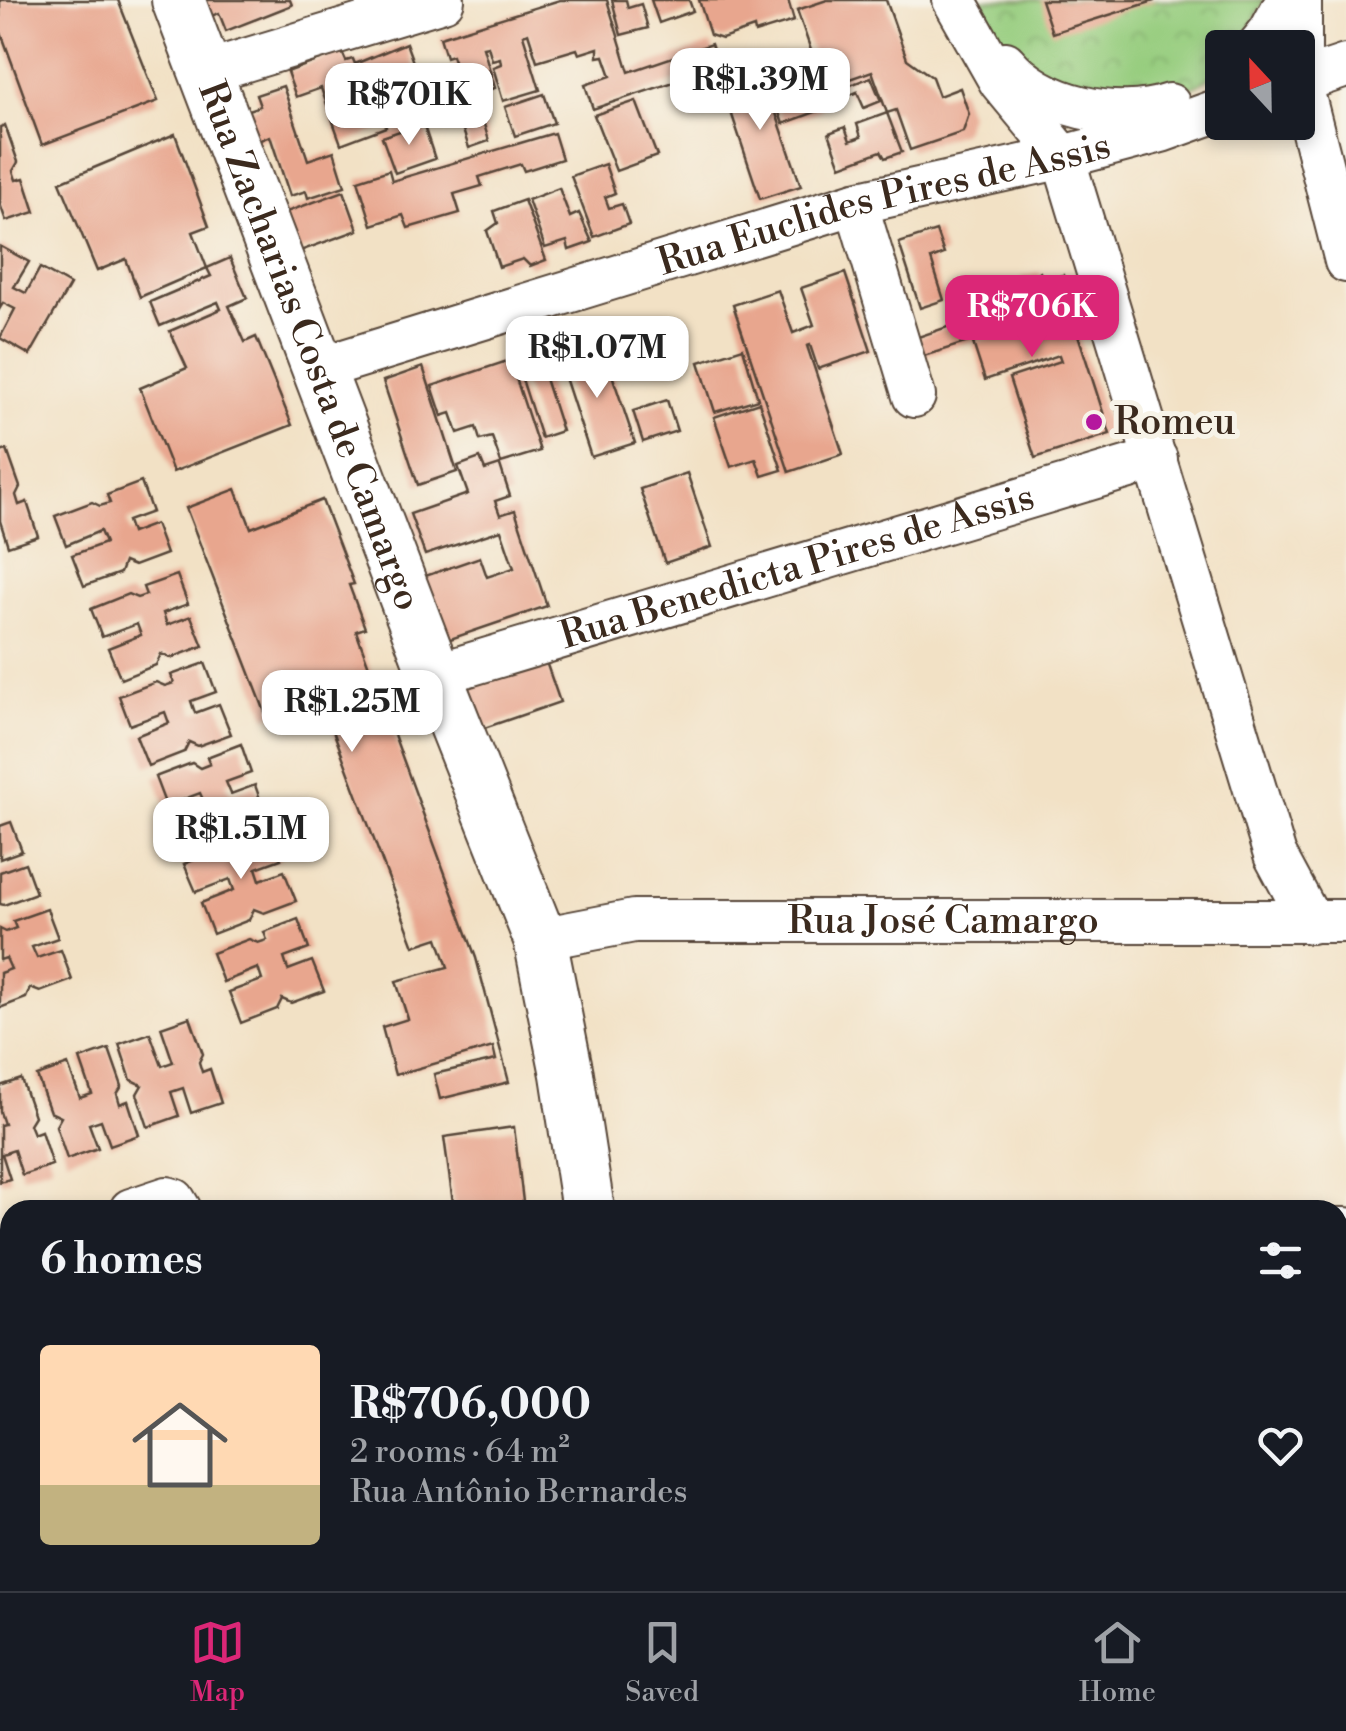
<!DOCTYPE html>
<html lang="en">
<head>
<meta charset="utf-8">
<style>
  body { margin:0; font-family:"Libre Bodoni",serif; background:#20242c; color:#f1f3f6; height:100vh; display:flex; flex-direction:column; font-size:38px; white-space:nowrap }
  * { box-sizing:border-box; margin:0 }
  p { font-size:32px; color:#9ea1a6 }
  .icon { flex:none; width:55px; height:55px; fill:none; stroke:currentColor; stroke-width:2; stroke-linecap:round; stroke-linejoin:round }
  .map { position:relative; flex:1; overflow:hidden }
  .panel { position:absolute; left:0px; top:1200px; width:1348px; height:392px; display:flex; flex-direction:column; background:#171b24; border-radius:30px 30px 0 0; box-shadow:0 5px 15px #0003 }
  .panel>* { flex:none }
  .needle { width:65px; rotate:338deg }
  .controls { position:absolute; left:1205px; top:30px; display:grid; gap:20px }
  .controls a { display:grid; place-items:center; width:110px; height:110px; border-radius:10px; background:#171b24; box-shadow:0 5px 15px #0003; font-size:50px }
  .price { position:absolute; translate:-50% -85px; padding:0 22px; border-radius:20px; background:#fff; color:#222; font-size:32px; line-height:65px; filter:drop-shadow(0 2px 5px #0008) }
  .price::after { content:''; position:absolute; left:50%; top:60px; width:30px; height:22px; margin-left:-15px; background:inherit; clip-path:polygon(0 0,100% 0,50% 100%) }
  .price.on { background:#db2777; color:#fff }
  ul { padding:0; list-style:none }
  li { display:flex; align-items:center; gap:30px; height:250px; padding:0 40px }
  li span { display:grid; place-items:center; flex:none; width:280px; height:200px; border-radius:10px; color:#555 }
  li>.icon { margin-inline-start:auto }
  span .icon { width:120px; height:120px; fill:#fffc; stroke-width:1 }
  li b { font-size:42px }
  h2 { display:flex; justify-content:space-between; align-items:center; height:120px; padding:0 40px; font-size:42px }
  .tab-bar { display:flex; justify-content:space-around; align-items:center; height:140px; border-top:2px solid #363941; background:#171b24; font-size:28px; color:#9ea1a6 }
  .tab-bar a { display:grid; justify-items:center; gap:5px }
  .tab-bar .on { color:#db2777 }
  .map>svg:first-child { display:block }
  .park { fill:url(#park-crowns); stroke:#697c4e; stroke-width:2.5 }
  .building { fill:#e8a68e }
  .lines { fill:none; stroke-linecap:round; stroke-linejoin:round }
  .minor-casing { stroke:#564537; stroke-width:46 }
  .major-casing { stroke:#564537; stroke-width:56 }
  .minor { stroke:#fff; stroke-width:42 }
  .major { stroke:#fff; stroke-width:52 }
  .poi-dot { fill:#b5179e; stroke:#f7f3e8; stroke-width:4 }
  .labels { text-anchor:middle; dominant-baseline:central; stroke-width:10; stroke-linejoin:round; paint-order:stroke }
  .street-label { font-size:38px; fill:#3b2a1e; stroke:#f7f3e8 }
  .poi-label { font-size:38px; fill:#3b2a1e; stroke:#f7f3e8; text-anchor:start }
</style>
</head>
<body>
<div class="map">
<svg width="1346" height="1591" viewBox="0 0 1346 1591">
  <defs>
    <pattern id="park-crowns" width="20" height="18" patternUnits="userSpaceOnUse" patternTransform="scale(2.5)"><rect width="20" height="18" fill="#97cd7f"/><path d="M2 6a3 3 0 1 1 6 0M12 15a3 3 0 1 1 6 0" fill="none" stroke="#83b06d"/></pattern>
  </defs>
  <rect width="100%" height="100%" fill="#f7f3e8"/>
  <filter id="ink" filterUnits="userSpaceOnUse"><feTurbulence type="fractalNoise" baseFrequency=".01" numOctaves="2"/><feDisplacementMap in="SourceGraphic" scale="20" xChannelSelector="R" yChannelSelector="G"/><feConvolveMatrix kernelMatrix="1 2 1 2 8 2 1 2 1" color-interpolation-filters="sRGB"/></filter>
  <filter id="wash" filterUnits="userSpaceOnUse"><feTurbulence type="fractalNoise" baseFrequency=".0048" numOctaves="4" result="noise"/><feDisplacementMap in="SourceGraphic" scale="40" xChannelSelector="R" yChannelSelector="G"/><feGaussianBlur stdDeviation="2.25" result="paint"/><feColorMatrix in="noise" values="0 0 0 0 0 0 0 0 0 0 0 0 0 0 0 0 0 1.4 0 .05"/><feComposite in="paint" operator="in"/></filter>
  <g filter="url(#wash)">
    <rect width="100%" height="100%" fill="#f2e1c5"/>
    <!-- park -->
    <path class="park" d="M971,0h294l-25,47 -18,1 -2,22c-17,12 -35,24 -56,26 -51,6 -139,-22 -171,-63 -8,-10 -15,-22 -22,-33z"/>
    <g id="blocks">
      <!-- building -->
      <g class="building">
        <path d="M0,0h118l40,101 -116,44 -42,-115z"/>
        <path d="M192,0h98l2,5 -66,26 -7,-18 -19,7z"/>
        <path d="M560,0h47l22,72 82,-28 8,23 -126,42 -8,-24 26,-9 -7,-20 -6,1v-9l-19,6 -2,-5 -40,12 -9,-28 -5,2 17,55 -37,11 -10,-34 8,-3 -1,-6 -8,2 -4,-14 -5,1 12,41 -36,11 -10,-30 7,-2 -4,-12 -6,2 -6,-20z"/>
        <path d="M612,0h14l2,8 13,-4 7,24 -27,7z"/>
        <path d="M651,0h38l4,11 -34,12z"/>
        <path d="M699,0h89l6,21 -39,12 -1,-5 -32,11 -12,-4z"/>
        <path d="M827,0h59l21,59 25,18 7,19 21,-8 9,26 -6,18 -53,18 -14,-40 -9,3 -15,-42 -48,17 -27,-78z"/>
        <path d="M1041,0h113v1l-102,32z"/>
        <path d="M406,43l19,52 -44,16 5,16 -45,17 -20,-56 -25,9 -9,-25 55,-20 4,9 7,-2 2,5z"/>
        <path d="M778,55l4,11 22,-8 17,52 -38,14 -22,-63z"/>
        <path d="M758,62l5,16 -15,5 3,6 15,-5 35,102 -41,13 -34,-102 16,-5 -2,-6 -15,4 -5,-15z"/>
        <path d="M871,77l10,24 -17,7 -7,-16 -9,4 -3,-9z"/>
        <path d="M283,86l25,74 26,-9 11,35 -37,12 -2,-7 -16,5 -20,-60 -15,6 -10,-31 15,-5 -4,-11z"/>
        <path d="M544,94l10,29 -39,13 -10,-29z"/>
        <path d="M636,101l21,55 -41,15 -22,-56z"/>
        <path d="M480,111l9,30 -20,7 -10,-30z"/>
        <path d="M887,113l15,39 -17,6 -4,-7 -40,15 -12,-33 16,-6 5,14 11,-4 -4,-13z"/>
        <path d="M423,123l12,36 -40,14 -13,-36z"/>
        <path d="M5,125l13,37 -5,9 3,9 8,-2 11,34 -29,9 -6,-17v-77z"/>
        <path d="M554,133l8,26 -38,12 -3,-7 -42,13 3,9 -28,8 6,19 -52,15 -5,-13 -31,10 -14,-45 31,-10 3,11z"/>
        <path d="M175,134l34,92 -16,6 14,36 -67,29 -14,-38 -29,12 -37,-89z"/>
        <path d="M605,164l10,29 -10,4 4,11 13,-4 7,20 -35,13 -23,-61z"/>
        <path d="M559,188l11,29 9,-4 13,29 -23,8 -2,-9 -22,7 -17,-48z"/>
        <path d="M344,191l14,39 -66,24 -14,-39z"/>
        <path d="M524,200l22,60 -16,6 -7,-7 -24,8 -12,-36 11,-8 -4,-12z"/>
        <path d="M936,231l8,23 -13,5 13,41 -24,8 -21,-65z"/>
        <path d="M0,246l29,16 -15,25 12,6 14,-25 30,17 -40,70 -30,-17 15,-29 -12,-6 -3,5z"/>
        <path d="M230,258l17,40 -18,8 16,36 11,-5 36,88 -119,47 -33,-84 47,-20 -17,-37 51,-22 -3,-7 -58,24 -10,-24 61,-26 -4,-8z"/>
        <path d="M1040,272l3,9 20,-6 9,26 -21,7 2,9 12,-4 3,8 5,-2 37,115 -75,24 -26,-80 52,-17 -2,-6 -74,25 -12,-37 64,-21 -2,-9 -19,6 3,7 -95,30 -6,-19 44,-15 2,5 8,-2 -5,-17 -13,4 -4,-11 58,-18 2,8 14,-5 -3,-8z"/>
        <path d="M845,273l26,78 -53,18 -8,-24 -3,1 36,108 -54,18 -56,-167 45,-15 15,43 21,-8 -13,-37z"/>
        <path d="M531,335l31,96 -21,7 -31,-96z"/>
        <path d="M602,345l33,98 -44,14 -32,-98z"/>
        <path d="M743,348l15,51 -43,13 -16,-50z"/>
        <path d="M510,360l30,91 -39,12 -9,-26 -12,3 -4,-13 -18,6 -7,-20 -9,3 -10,-30z"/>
        <path d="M423,367l34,105 -39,13 -35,-104z"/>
        <path d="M667,400l10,31 -34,11 -10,-31z"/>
        <path d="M759,402l23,68 -20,6 -6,-17 -25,8 -17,-50z"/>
        <path d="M7,450l13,37 -4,8 3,10 8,-3 11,34 -30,10 -8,-25v-69z"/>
        <path d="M480,458l5,12 15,-5 10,31 -15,5 5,14 15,-5 32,96 -114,39 -22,-64 69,-24 7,20 27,-9 -13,-38 -76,25 -15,-41 58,-20 -10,-28z"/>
        <path d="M687,473l25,74 -47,16 -25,-74z"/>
        <path d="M141,482l11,30 -25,9 4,12 24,-9 11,30 -32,12 -10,-4 -4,11 -36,13 -12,-31 33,-12 -5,-12 -34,14 -11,-29 37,-14 8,4 10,-3 -3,-8z"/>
        <path d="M236,489l15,39 71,-28 32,84 -5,1 16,43 -9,3 120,327 33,124 -69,17 -6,-25 62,-14 -3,-13 -98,28 -13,-48 26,-8 -12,-38 52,-14 -10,-29 -24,8 -94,-250 -53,21 -81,-209z"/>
        <path d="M177,575l11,29 -25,9 4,12 24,-9 12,30 -32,12 -10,-4 -5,11 -35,14 -13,-31 33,-13 -4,-11 -35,13 -11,-28 37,-15 9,4 9,-3 -3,-8z"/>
        <path d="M545,659l15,43 -93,32 -14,-44z"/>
        <path d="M205,663l11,29 -25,9 4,12 24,-9 12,30 -33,12 -9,-4 -5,10 -36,14 -12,-30 33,-13 -4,-11 -35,13 -11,-29 37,-14 9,4 9,-3 -3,-8z"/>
        <path d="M241,744l10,29 -25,9 5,12 24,-9 11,31 -32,11 -10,-4 -4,10 -36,14 -12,-30 33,-13 -5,-11 -34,13 -11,-29 37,-14 8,5 10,-4 -3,-7z"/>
        <path d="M11,822l11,29 -22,8v-33z"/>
        <path d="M270,830l11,29 -25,9 4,12 24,-9 12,30 -32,12 -10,-4 -5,11 -36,14 -12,-31 33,-13 -4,-11 -34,13 -12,-28 37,-15 9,4 9,-3 -3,-8z"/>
        <path d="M25,863l11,30 -32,12 -4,-1v-32z"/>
        <path d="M47,909l11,29 -26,9 5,11 24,-8 11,30 -32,12 -10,-4 -4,10 -26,10v-35l11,-4 -5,-11 -6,2v-31l6,3 10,-4 -3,-7z"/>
        <path d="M298,919l11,30 -25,9 4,12 24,-9 12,30 -33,12 -9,-4 -5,10 -36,14 -12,-31 33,-12 -4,-12 -35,14 -11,-29 37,-14 9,4 9,-3 -3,-8z"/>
        <path d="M190,1017l13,37 -4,8 3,10 8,-3 11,34 -30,10 -8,-25 -12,4 8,24 -31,11 -11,-33 5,-9 -11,-5 -12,-36 31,-11 12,33 11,-4 -12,-35z"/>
        <path d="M109,1049l13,37 -5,8 3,10 8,-3 11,34 -29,10 -9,-25 -12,4 9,24 -31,11 -11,-33 5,-9 -11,-5 -13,-36 31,-11 12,33 12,-4 -12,-35z"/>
        <path d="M21,1079l13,37 -5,8 4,10 8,-3 11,34 -30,10 -8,-25 -12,4 8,25 -10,3v-57l4,-1 -4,-12v-26z"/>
        <path d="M514,1127l10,83h-70l-10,-73z"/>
      </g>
    </g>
  </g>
  <g filter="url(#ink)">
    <use href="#blocks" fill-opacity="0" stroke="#564537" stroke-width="2.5"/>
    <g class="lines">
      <defs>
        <g id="minor">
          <path d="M954,0l46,81 63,76 212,698 36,67"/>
          <path d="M1300,0v81l46,180"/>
          <path d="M1257,48l13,-16 17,-32"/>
          <path d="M1005,63c37,44 112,60 164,42"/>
          <path d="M206,72l237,-72"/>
          <path d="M1298,82l48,-16"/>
          <path d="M856,203l58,193"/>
          <path id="s1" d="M318,369l538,-166 207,-46 98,-26 61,-22"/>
          <path id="s2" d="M435,675l721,-216"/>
          <path id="s3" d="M540,939l94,-18h712"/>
          <path d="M131,1210l36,-12 7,2 6,10"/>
          <path d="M1338,1229h8"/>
          <path d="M0,1288l10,27"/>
          <path d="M0,1529l10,1"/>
          <path d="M1338,1543h8"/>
        </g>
        <g id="major">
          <path id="s4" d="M178,0l257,675 105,264 27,135 21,136"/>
          <path d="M647,1582l2,9"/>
        </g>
      </defs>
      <!-- minor casing -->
      <use href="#minor" class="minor-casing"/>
      <!-- major casing -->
      <use href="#major" class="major-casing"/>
      <!-- minor -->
      <use href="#minor" class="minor"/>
      <!-- major -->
      <use href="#major" class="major"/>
    </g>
  </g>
  <!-- markers -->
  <circle class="poi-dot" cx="1094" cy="422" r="10"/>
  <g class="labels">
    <!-- street labels -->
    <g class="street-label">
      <text stroke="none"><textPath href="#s1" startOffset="590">Rua Euclides Pires de Assis</textPath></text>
      <text stroke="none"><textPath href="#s4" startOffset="370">Rua Zacharias Costa de Camargo</textPath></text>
      <text stroke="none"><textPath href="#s2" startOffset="378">Rua Benedicta Pires de Assis</textPath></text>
      <text stroke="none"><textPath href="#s3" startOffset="405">Rua José Camargo</textPath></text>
    </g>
    <!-- poi labels -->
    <g class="poi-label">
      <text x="1114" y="422">Romeu</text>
    </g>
  </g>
</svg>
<div class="controls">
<a><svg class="needle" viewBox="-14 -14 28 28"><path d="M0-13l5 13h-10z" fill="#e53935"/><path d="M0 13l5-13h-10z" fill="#9ea1a6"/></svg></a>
</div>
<b class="price" style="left:760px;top:133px">R$1.39M</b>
<b class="price" style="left:409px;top:148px">R$701K</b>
<b class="price on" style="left:1032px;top:360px">R$706K</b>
<b class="price" style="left:597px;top:401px">R$1.07M</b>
<b class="price" style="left:352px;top:755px">R$1.25M</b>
<b class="price" style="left:241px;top:882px">R$1.51M</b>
<section class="panel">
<h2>6 homes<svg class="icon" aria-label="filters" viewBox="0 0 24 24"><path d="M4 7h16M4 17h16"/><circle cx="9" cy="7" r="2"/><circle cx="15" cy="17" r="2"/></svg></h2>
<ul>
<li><span style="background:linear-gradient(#ffd9b3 70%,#c2b280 0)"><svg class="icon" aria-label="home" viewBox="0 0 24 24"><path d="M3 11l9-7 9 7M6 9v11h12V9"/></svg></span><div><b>R$706,000</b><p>2 rooms · 64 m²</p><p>Rua Antônio Bernardes</p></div><svg class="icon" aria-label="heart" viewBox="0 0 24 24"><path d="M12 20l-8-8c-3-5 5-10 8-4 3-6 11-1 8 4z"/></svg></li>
</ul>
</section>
</div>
<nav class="tab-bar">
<a class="on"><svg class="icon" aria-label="map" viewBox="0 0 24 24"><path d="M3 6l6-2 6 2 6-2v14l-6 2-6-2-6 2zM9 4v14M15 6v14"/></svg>Map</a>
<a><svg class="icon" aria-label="saved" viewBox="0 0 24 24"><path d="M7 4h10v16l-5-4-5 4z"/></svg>Saved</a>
<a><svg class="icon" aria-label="home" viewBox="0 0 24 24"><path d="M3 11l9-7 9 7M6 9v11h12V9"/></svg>Home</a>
</nav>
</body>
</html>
